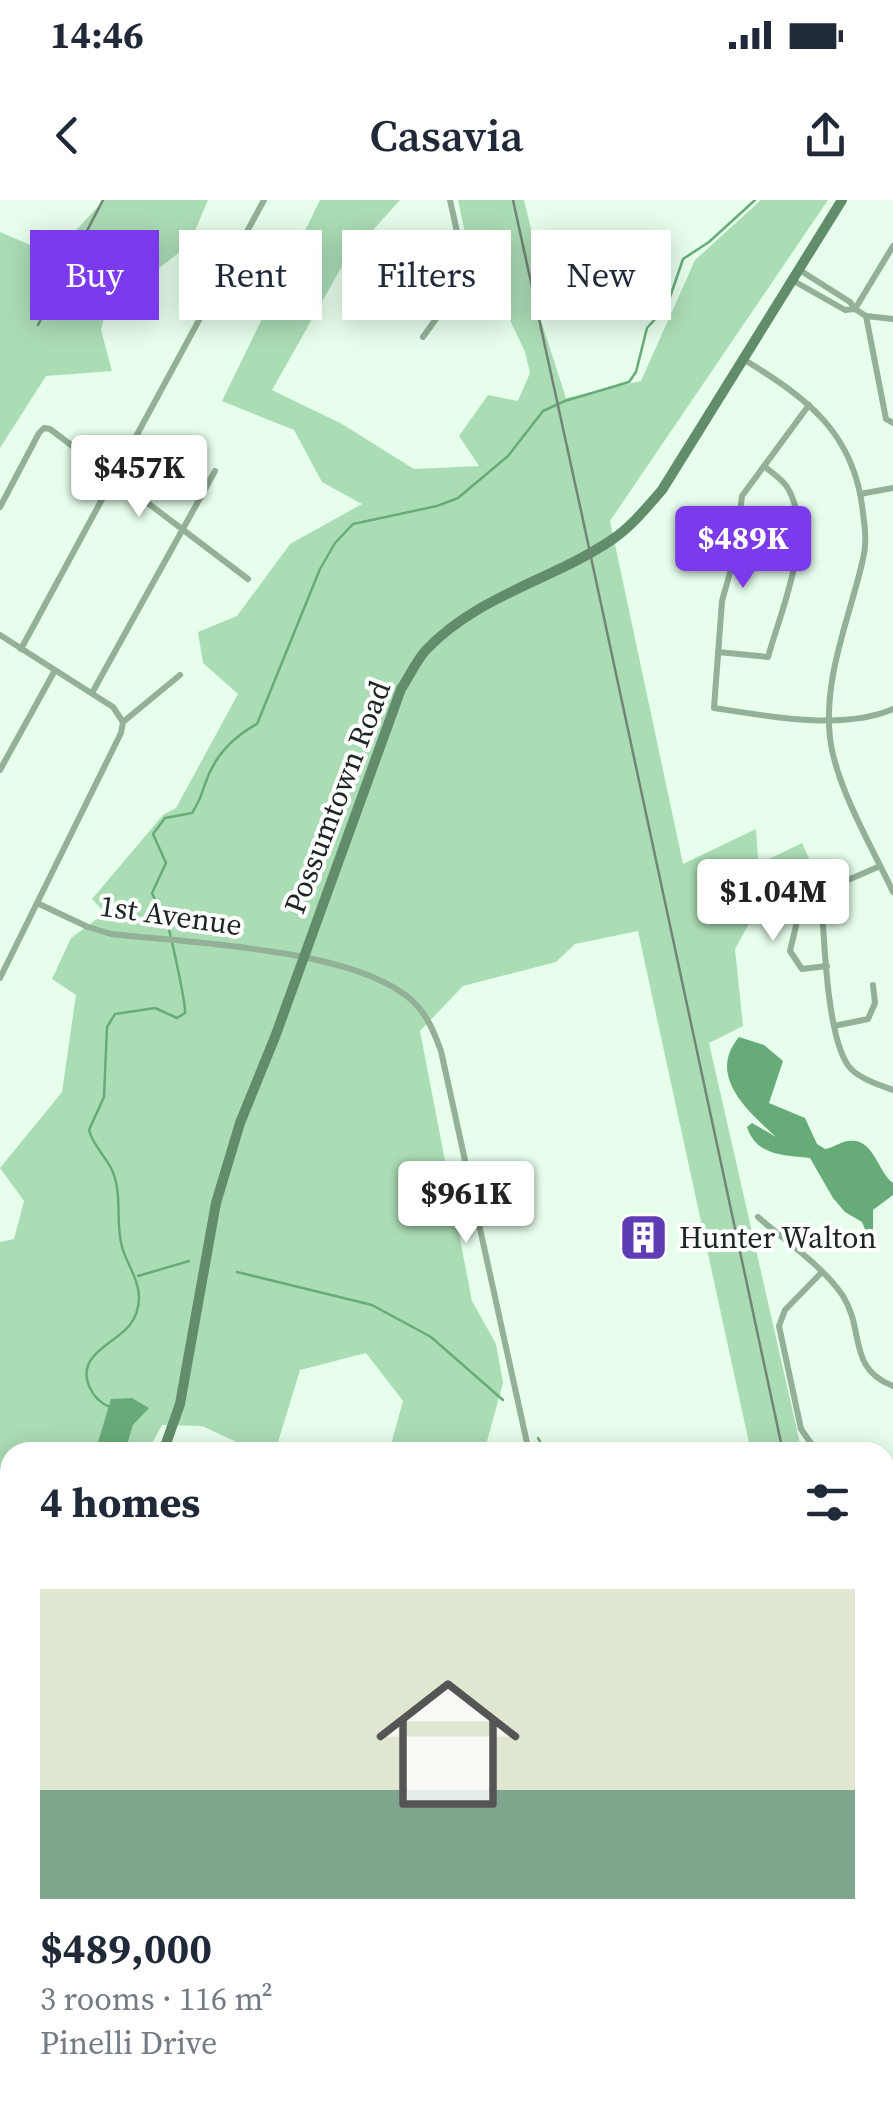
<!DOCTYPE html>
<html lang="en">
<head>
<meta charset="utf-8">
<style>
  body { margin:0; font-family:"Source Serif 4",serif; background:#f2f2f3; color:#1f2937; height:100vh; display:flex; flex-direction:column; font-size:38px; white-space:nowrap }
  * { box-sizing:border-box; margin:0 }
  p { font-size:32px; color:#747a83 }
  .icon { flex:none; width:55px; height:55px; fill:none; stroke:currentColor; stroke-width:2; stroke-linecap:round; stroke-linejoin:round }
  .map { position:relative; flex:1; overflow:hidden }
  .side { position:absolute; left:0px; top:1242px; width:895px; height:672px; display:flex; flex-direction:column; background:#fff; border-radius:30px 30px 0 0; box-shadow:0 5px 25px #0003 }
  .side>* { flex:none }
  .banner { position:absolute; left:30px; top:30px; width:835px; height:90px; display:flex; gap:20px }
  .price { position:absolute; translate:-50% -85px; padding:0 22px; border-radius:10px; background:#fff; color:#222; font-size:32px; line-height:65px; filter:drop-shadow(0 2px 5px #0008) }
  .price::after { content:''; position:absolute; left:50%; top:60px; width:30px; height:22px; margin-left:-15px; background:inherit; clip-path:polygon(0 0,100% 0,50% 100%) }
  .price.on { background:#7c3aed; color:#fff }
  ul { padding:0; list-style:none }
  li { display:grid; align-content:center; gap:20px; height:530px; padding:0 40px }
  li span { display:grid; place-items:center; height:310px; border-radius:0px; color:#555 }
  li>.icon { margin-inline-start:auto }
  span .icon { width:180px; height:180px; fill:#fffc; stroke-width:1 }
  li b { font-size:42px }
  h2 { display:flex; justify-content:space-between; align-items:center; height:120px; padding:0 40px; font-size:42px }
  .pill { padding:0 35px; border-radius:0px; background:#fff; box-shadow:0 5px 25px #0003; font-size:35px; line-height:90px }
  .pill.on { background:#7c3aed; color:#fff }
  .status { display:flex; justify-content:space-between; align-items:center; height:70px; padding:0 50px; background:#fff; direction:ltr }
  .status svg { height:28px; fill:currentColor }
  header { display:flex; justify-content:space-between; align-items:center; height:130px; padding:0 40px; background:#fff; font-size:45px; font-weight:600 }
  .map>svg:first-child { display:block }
  .green { fill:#abddb5 }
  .water { fill:#67ac78 }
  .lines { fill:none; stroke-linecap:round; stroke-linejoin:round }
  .stream { stroke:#67ac78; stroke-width:2.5 }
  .street { stroke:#93b098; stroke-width:6 }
  .secondary { stroke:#618d6b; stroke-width:10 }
  .highway { stroke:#155e2f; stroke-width:12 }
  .rail { stroke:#748477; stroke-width:2.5 }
  .labels { text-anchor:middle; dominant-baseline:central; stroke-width:8; stroke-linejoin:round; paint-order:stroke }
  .street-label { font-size:30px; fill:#1d261e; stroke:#fff }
  .poi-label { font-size:30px; fill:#1d261e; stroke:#fff; text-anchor:start }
</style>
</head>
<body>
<div class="status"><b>14:46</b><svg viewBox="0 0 49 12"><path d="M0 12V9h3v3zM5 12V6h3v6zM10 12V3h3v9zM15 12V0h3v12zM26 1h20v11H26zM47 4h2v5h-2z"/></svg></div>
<header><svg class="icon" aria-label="back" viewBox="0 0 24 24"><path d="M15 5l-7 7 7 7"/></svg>Casavia<svg class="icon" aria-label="share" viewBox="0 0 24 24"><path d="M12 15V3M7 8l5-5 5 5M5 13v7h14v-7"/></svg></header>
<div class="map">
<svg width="893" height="1913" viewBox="0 0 893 1913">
  <rect width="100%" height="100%" fill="#e6feeb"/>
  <!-- green -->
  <g class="green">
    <path d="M104,0h104l-19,45 -43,33 -34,3 -11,49 11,41 -66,5 -46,72v-216l53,23z"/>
    <path d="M320,0h80l-55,61 -73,129 70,34 72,45 65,-3 -20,-30 29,-41 30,6 12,-28 -5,-21 -17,-36 -42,-28 5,-27 -13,-61h66l22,90 -11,12 31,96 75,-17 54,-121 66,-60h67l-218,321 73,343 73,-35 5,73 -26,47 8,77 -34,17 93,409h-51l-113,-521 -63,13 -19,18 -93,24 -43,45 52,270 24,43 7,39 -19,69h-95l14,-51 -37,-48 -66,17 -25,82h-17l-56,-26 -40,-1 -15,27h-22l8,-27 -31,5 -7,22h-85v73l-10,-7v-276l14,-3 10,-38 -24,-33 62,-76 14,-97 -24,-16 19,-41 34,-25 -13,-14 71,-84 13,-7 62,-114 -35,-31 -5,-31 39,-16 53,-72 72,-40 -40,-22 -28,-52 -72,-29z"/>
    <path d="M802,643l15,33 -37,17 -15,-32z"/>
    <path d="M885,1703l8,16v194l-8,-20z"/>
    <path d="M0,1735l10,15v95l-10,1z"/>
    <path d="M198,1905h269l4,8h-40l-5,-8 -17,8h-206z"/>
    <path d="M491,1905h165v1l-36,7h-126z"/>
  </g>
  <!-- water -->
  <g class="water">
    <path d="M739,837l25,8 19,16 -14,42 36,15 12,26 8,5c8,-1 15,-7 23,-8 26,-4 29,30 45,42v12l-20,15v24h-6l-5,-12 -17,-10 -12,-14 -23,-40c-25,-3 -53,-1 -63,-31l5,-4 24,14c-27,-25 -70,-61 -37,-100z"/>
    <path d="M132,1198l17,10 -16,17 -8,27h-30l16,-53z"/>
  </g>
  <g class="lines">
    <!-- stream -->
    <g class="stream">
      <path d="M237,1072l135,33 59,32 72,63"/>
      <path d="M138,1076l51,-15"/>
      <path d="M110,1207c-18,-7 -32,-32 -17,-50 16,-20 45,-24 46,-59 0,-18 -12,-34 -17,-51 -7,-25 1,-53 -10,-77 -7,-15 -19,-24 -23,-40l15,-33 3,-70 8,-13 40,-6 22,10 8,-5c1,-9 -14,-78 -18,-90 -3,-10 -11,-20 -15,-30l14,-30 -13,-29 12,-16 27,-5c7,-11 9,-17 13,-29 9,-27 28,-47 52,-60l63,-155 15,-26 18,-19 84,-18 21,-8 50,-42 35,-45 22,-10 64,-19 7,-10 11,-44 20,-22 16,-47 26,-17 46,-42"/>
      <path d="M538,1238l8,14"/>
      <path d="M885,1697l8,12"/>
    </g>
    <!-- street -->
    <g class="street">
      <path d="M893,46l-38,63 11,7 27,3"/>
      <path d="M792,80l53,30 10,-1 -5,-7 -52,-33"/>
      <path d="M866,116l20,103 7,4"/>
      <path d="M423,137l23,-32 19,-37 -15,-68"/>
      <path d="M743,159c64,39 112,74 120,154 2,15 4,31 0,46 -13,58 -40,118 -33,179 6,49 42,109 63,154"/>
      <path d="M809,205l-67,91 -7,59 -13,46 -8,107c53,8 129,23 179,1"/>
      <path d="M860,294l33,-6"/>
      <path d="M0,307l39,-74 5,-5 6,1 198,150"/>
      <path d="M0,435l113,72 10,15"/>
      <path d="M21,449l243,-449"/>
      <path d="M718,452l50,5c13,-47 48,-124 19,-170 -5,-8 -15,-14 -23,-21"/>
      <path d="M92,493l123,-222"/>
      <path d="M0,570l54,-98"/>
      <path d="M821,692c3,39 5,151 30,177 10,10 28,16 42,21"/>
      <path d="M37,703l51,24 23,7c80,9 229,14 293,60 21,15 29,35 37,57l88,401"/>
      <path d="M827,766l-25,3 -12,-18 10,-42 9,-12 71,-31"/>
      <path d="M0,778l121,-245 2,-11 57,-47"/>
      <path d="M834,826l34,-7 7,-16 -2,-18"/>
      <path d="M758,1017c27,24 65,49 85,79 22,35 4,72 50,90"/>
      <path d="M817,1252l-16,-23 -22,-103 6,-16 36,-37"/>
      <path d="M885,1278l8,1"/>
      <path d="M0,1326l10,7"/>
      <path d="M885,1354l8,-5"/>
      <path d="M885,1423l8,10"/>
      <path d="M885,1479l8,-2"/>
      <path d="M885,1601l8,8"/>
      <path d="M473,1905l4,8"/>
      <path d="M665,1905l1,8"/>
    </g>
    <!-- secondary -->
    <path class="secondary" d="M163,1252l17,-48 36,-201 24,-80 35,-86 126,-348c8,-12 15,-28 25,-39 52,-55 127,-70 187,-111 19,-13 34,-32 49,-49l180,-290"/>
    <!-- highway -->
    <g class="highway">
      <path d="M0,1391l10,8"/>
      <path d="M0,1405l10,8"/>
      <path d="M0,1420v25"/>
      <path d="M0,1465l10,-11"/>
      <path d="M0,1645l10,13"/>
      <path d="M0,1702l10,13"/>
      <path d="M139,1905l5,8"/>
      <path d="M179,1905l5,8"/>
    </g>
    <!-- rail -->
    <g class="rail">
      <path d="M513,0c92,417 181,835 270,1252"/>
      <path d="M38,125l65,-125"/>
      <path d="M885,1732l8,37"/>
    </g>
  </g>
  <!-- icons -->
  <defs>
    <symbol id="building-square" viewBox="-11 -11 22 22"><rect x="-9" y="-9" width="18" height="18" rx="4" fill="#5d3cb4" stroke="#fff"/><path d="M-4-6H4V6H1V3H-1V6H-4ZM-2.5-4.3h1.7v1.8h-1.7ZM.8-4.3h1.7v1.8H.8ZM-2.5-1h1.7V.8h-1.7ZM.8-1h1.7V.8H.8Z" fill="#fff"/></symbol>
  </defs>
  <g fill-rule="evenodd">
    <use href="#building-square" x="616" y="1010" width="55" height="55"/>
  </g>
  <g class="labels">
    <!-- street labels -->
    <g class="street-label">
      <text transform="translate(337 597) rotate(-69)">Possumtown Road</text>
      <text transform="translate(171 715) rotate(8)">1st Avenue</text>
    </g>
    <!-- poi labels -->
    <g class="poi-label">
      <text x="679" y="1037">Hunter Walton</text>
    </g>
  </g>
</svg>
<b class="price" style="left:139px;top:320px">$457K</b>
<b class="price on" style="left:743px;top:391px">$489K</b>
<b class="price" style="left:773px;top:744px">$1.04M</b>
<b class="price" style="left:466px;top:1046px">$961K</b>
<div class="banner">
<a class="pill on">Buy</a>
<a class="pill">Rent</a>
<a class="pill">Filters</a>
<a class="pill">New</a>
</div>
<section class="side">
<h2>4 homes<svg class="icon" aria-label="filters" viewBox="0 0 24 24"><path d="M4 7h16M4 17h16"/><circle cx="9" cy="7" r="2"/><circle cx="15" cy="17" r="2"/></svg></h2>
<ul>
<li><span style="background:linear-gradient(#dfe7d0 65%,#7fa58c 0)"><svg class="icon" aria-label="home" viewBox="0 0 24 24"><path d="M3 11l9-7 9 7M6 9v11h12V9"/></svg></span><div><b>$489,000</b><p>3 rooms · 116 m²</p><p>Pinelli Drive</p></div></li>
</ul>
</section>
</div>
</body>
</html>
